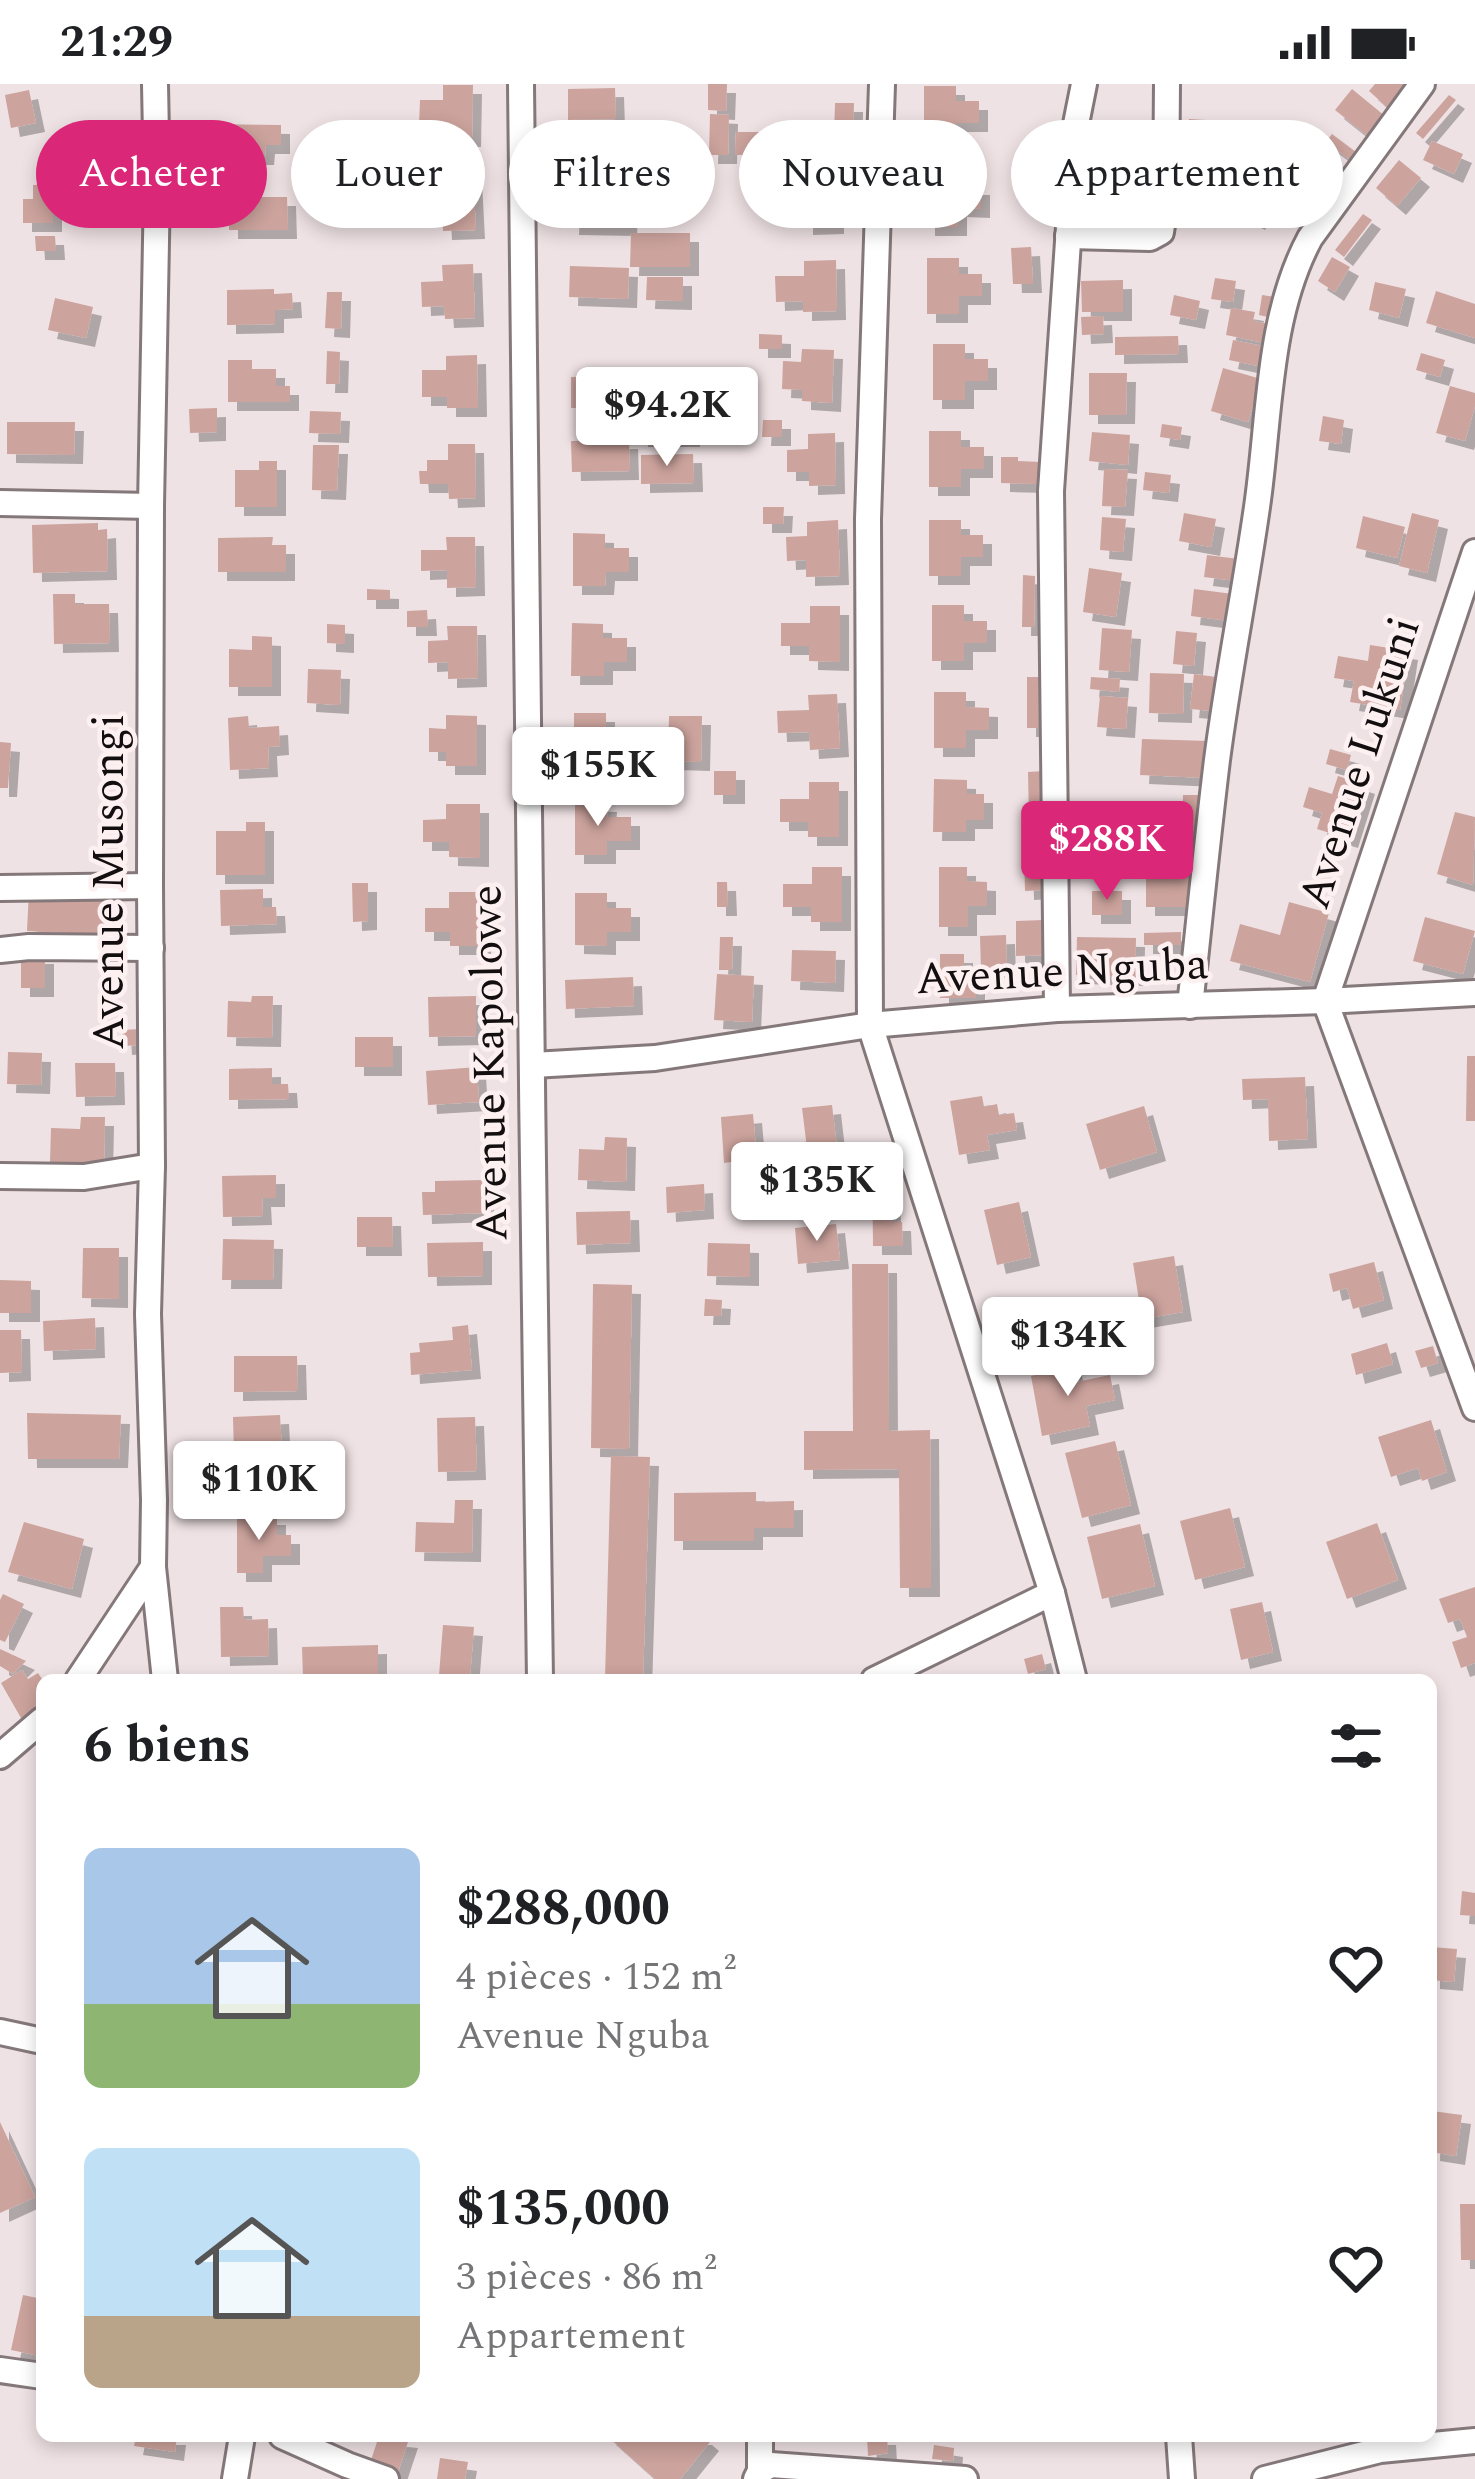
<!DOCTYPE html>
<html lang="fr">
<head>
<meta charset="utf-8">
<style>
  body { margin:0; font-family:Spectral,serif; background:#f6f6f6; color:#202124; height:100vh; display:flex; flex-direction:column; font-size:45px; white-space:nowrap }
  * { box-sizing:border-box; margin:0 }
  p { font-size:39px; color:#757577 }
  .icon { flex:none; width:66px; height:66px; fill:none; stroke:currentColor; stroke-width:2; stroke-linecap:round; stroke-linejoin:round }
  .map { position:relative; flex:1; overflow:hidden }
  .drawer { position:absolute; left:36px; top:1590px; width:1401px; height:768px; display:flex; flex-direction:column; background:#fff; border-radius:18px; box-shadow:0 6px 18px #0003 }
  .drawer>* { flex:none }
  .top-card { position:absolute; left:36px; top:36px; width:1404px; height:108px; display:flex; gap:24px }
  .price { position:absolute; translate:-50% -102px; padding:0 27px; border-radius:12px; background:#fff; color:#222; font-size:39px; line-height:78px; filter:drop-shadow(0 3px 6px #0008) }
  .price::after { content:''; position:absolute; left:50%; top:72px; width:36px; height:27px; margin-left:-18px; background:inherit; clip-path:polygon(0 0,100% 0,50% 100%) }
  .price.current { background:#db2777; color:#fff }
  ul { padding:0; list-style:none }
  li { display:flex; align-items:center; gap:36px; height:300px; padding:0 48px }
  li span { display:grid; place-items:center; flex:none; width:336px; height:240px; border-radius:18px; color:#555 }
  li>.icon { margin-inline-start:auto }
  span .icon { width:144px; height:144px; fill:#fffc; stroke-width:1 }
  li b { font-size:51px }
  h2 { display:flex; justify-content:space-between; align-items:center; height:144px; padding:0 48px; font-size:51px }
  .tag { padding:0 42px; border-radius:54px; background:#fff; box-shadow:0 6px 18px #0003; font-size:42px; line-height:108px }
  .tag.current { background:#db2777; color:#fff }
  .status { display:flex; justify-content:space-between; align-items:center; height:84px; padding:0 60px; background:#fff; direction:ltr }
  .status svg { height:33px; fill:currentColor }
  .map>svg:first-child { display:block }
  .building { fill:#cca39d; filter:url(#shadow) }
  .lines { fill:none; stroke-linecap:round; stroke-linejoin:round }
  .minor-casing { stroke:#84787a; stroke-width:30 }
  .minor { stroke:#fff; stroke-width:24 }
  .labels { text-anchor:middle; dominant-baseline:central; stroke-width:9; stroke-linejoin:round; paint-order:stroke }
  .street-label { font-size:45px; fill:#130e0f; stroke:#fdf0f1 }
</style>
</head>
<body>
<div class="status"><b>21:29</b><svg viewBox="0 0 49 12"><path d="M0 12V9h3v3zM5 12V6h3v6zM10 12V3h3v9zM15 12V0h3v12zM26 1h20v11H26zM47 4h2v5h-2z"/></svg></div>
<div class="map">
<svg width="1475" height="2395" viewBox="0 0 1475 2395">
  <defs>
    <filter id="shadow"><feDropShadow dx="9" dy="9" stdDeviation="0" flood-color="#0004"/></filter>
  </defs>
  <rect width="100%" height="100%" fill="#efe2e4"/>
  <!-- building -->
  <g class="building">
    <path d="M708,0h19l-1,27 -18,-1z"/>
    <path d="M1375,0h36l-22,25 -20,-18z"/>
    <path d="M443,1h30l-1,53h-31v-13h-22l1,-25h23z"/>
    <path d="M924,2h32v15h23v22h-23v18h-32z"/>
    <path d="M615,4l1,31 -48,1v-31z"/>
    <path d="M1352,5l33,27 -16,21 -34,-27z"/>
    <path d="M29,6l7,33 -25,5 -6,-33z"/>
    <path d="M1449,11l7,5 -33,39 -7,-6z"/>
    <path d="M835,19h19l-1,34h-19z"/>
    <path d="M710,30l19,1 -1,40h-19z"/>
    <path d="M1189,35l34,2 -2,38 -34,-2z"/>
    <path d="M213,40l68,1v20h-15l-1,11h-53z"/>
    <path d="M319,44h18v33l-18,1z"/>
    <path d="M736,48h33v23h-34z"/>
    <path d="M1332,50l24,18 -6,8 -24,-18z"/>
    <path d="M793,56l45,1v16l-45,-1z"/>
    <path d="M1432,57l31,13 -9,20 -31,-14z"/>
    <path d="M1288,72l23,12 -16,30 -23,-13z"/>
    <path d="M1399,76l22,18 -24,28 -21,-18z"/>
    <path d="M926,87h32v15h23v23l-23,-1v19h-32z"/>
    <path d="M473,89l3,57 -33,1 -1,-17 -26,1 -1,-24 26,-1 -1,-15z"/>
    <path d="M803,89h32v52l-31,1v-16l-30,1 -1,-24h30z"/>
    <path d="M323,96h18l-1,38 -17,-1z"/>
    <path d="M58,100l1,16h-6v23h-30v-24h10v-14z"/>
    <path d="M1323,101l10,6 -18,31 -10,-6z"/>
    <path d="M229,103h20v10h38l1,33h-59z"/>
    <path d="M1244,112l19,10 -7,15 -20,-11z"/>
    <path d="M571,118l58,1 -1,24 -58,-1z"/>
    <path d="M1363,130l9,6 -28,37 -9,-7z"/>
    <path d="M631,149h59v34h-60z"/>
    <path d="M35,152h20l1,15h-20z"/>
    <path d="M1031,163l2,37h-20l-2,-36z"/>
    <path d="M1332,173l18,10 -15,25 -17,-11z"/>
    <path d="M927,174h32v16h23v22h-23v18h-32z"/>
    <path d="M836,176l1,51 -34,1v-11l-27,1 -1,-26h29v-15z"/>
    <path d="M473,180l2,54 -30,1 -1,-13 -22,1 -1,-25 22,-1 -1,-16z"/>
    <path d="M570,182l59,2 -1,31 -59,-2z"/>
    <path d="M647,193h36v24l-37,-1z"/>
    <path d="M1215,194l21,3 -3,21 -22,-3z"/>
    <path d="M1123,196v32h-41l-1,-31z"/>
    <path d="M1375,198l31,7 -7,29 -30,-8z"/>
    <path d="M274,205v5l18,-1 1,16 -18,1v14l-48,1v-35z"/>
    <path d="M1436,207l39,13v34l-49,-15z"/>
    <path d="M327,208h15l-1,37 -16,-1z"/>
    <path d="M1174,211l26,6 -4,19 -26,-5z"/>
    <path d="M1262,211l19,3 -5,21 -17,-4z"/>
    <path d="M55,214l38,9 -7,31 -38,-8z"/>
    <path d="M1231,224l24,4 -2,9 21,4 -4,19 -44,-9z"/>
    <path d="M1103,232l1,18 -22,1 -1,-18z"/>
    <path d="M759,250l23,1v14h-23z"/>
    <path d="M1178,252l1,18 -64,1v-18z"/>
    <path d="M1233,256l39,8 -4,20 -39,-8z"/>
    <path d="M933,260h32v15h23v22h-23v19h-32z"/>
    <path d="M802,265l32,1 -2,53 -30,-2v-11l-20,-1 1,-28 18,1z"/>
    <path d="M327,267l13,1 -1,32h-13z"/>
    <path d="M1421,269l24,7 -5,17 -24,-7z"/>
    <path d="M477,271l1,53h-31v-11h-25v-27h24v-14z"/>
    <path d="M228,276h24v9h24v17h14v16h-62z"/>
    <path d="M1223,284l38,11 -13,43 -37,-11z"/>
    <path d="M1089,289h38l-1,42h-37z"/>
    <path d="M571,293l53,1 -1,31 -52,-1z"/>
    <path d="M1450,302l25,7v13l-10,35 -29,-8z"/>
    <path d="M217,324v24l-27,1 -1,-24z"/>
    <path d="M310,327l31,1 -1,22 -31,-1z"/>
    <rect x="639" y="330" width="52" height="24"/>
    <path d="M1323,332l21,4 -3,24 -22,-3z"/>
    <path d="M763,336h19v17h-20z"/>
    <path d="M7,338h68l-1,33 -67,-1z"/>
    <path d="M1162,340l20,3 -2,13 -20,-3z"/>
    <path d="M929,347h32v16h23v22h-23v18h-32z"/>
    <path d="M1092,348l38,3 -2,30 -39,-4z"/>
    <path d="M835,349l1,52 -27,1v-14h-22v-22l21,-1v-15z"/>
    <path d="M629,356l1,31 -58,1 -1,-31z"/>
    <path d="M448,360h27l1,54 -27,1 -1,-15h-28l-1,-13h8v-11h21z"/>
    <path d="M313,361h26l-2,46 -25,-1z"/>
    <path d="M693,370l1,29 -53,1v-29z"/>
    <path d="M1001,373h17v4l23,1 -1,22 -39,-1z"/>
    <path d="M259,377h18v46h-42v-37h24z"/>
    <path d="M1104,385l24,1 -3,37 -23,-1z"/>
    <path d="M1145,388l26,3 -2,18 -26,-3z"/>
    <path d="M763,423h21l-1,17h-20z"/>
    <path d="M1184,429l32,6 -5,28 -32,-6z"/>
    <path d="M1412,429l27,7 -12,53 -28,-7z"/>
    <path d="M1363,432l42,11 -8,31 -41,-10z"/>
    <path d="M1102,433l24,2 -3,33 -23,-2z"/>
    <path d="M838,436l2,56 -34,1v-17l-19,1 -1,-24 21,-1v-14z"/>
    <path d="M929,436h32v15h22v22h-22v19h-32z"/>
    <path d="M98,439v7l9,-1 1,42 -75,2 -1,-48z"/>
    <path d="M573,449l32,1v14h24v24h-23l-1,14h-32z"/>
    <path d="M273,453l-1,8h14v27h-68v-34z"/>
    <path d="M446,453h29l1,50 -29,1v-18l-26,1v-21h26z"/>
    <path d="M1207,471l32,4 -2,22 -33,-4z"/>
    <path d="M1089,484l33,5 -6,44 -33,-5z"/>
    <path d="M1023,491l12,1 -1,51h-12z"/>
    <path d="M367,505l23,1v10h-23z"/>
    <path d="M1194,505l39,5 -3,27 -39,-5z"/>
    <path d="M53,510h22v10h34l1,39 -56,1z"/>
    <path d="M932,521h32v16h23v22h-23v18h-32z"/>
    <path d="M810,522h30v56l-31,-1v-15h-28v-23h29z"/>
    <path d="M427,526l1,17h-21v-16z"/>
    <path d="M572,539l31,1v14h24v24h-23v14h-33z"/>
    <path d="M327,540l18,1v19l-18,-1z"/>
    <path d="M447,542h30l1,52 -30,1v-17l-20,1v-22l20,-1z"/>
    <path d="M1102,544l30,2 -3,42 -30,-2z"/>
    <path d="M1176,547l21,2 -3,33 -21,-2z"/>
    <path d="M252,552l20,1v50h-43v-38l23,1z"/>
    <path d="M1370,561l39,6 -9,59 -50,-8 4,-21 -20,-3 4,-22 30,5z"/>
    <path d="M308,585l33,1 -1,35 -33,-2z"/>
    <path d="M1150,589l34,1 -1,40 -34,-1z"/>
    <path d="M1194,590l22,3 -3,34 -23,-2z"/>
    <rect x="1027" y="593" width="15" height="51"/>
    <path d="M1091,593l29,2 -1,13 -29,-3z"/>
    <path d="M934,608h32v15l23,1v22h-23v18h-32z"/>
    <path d="M837,610l3,54 -30,2 -1,-18 -31,1 -1,-22 32,-1 -1,-15z"/>
    <path d="M1100,612l28,2 -2,31 -29,-2z"/>
    <path d="M574,629h32v15h24v24l-24,-1v15h-32z"/>
    <path d="M446,631l31,1v50h-31v-14h-17v-24l17,1z"/>
    <path d="M248,632l1,12 30,-2 1,20 -12,1 1,21 -39,2 -2,-52z"/>
    <path d="M669,632h33l-1,46 -33,-1z"/>
    <path d="M1142,655l67,2 -1,37 -68,-3z"/>
    <path d="M0,658l11,1 -3,45h-8z"/>
    <path d="M1330,665l21,6 -4,15 -21,-6z"/>
    <rect x="714" y="687" width="22" height="24"/>
    <path d="M1045,687l1,51h-17l-1,-50z"/>
    <path d="M1338,692l28,9 -17,54 -32,-10 5,-16 -19,-6 6,-20 23,7z"/>
    <path d="M934,695l33,1v14h17v26h-18v12h-33z"/>
    <path d="M809,698h30v55h-31v-15h-28v-23h29z"/>
    <path d="M1183,711h26l-1,31h-26z"/>
    <path d="M575,718l33,1 -1,14h24v24h-24v14h-32z"/>
    <path d="M446,720h34v54l-31,-1v-15h-26v-22l23,-1z"/>
    <path d="M1455,728l20,5 -2,68 -36,-11z"/>
    <path d="M246,738h19v53h-49v-44h30z"/>
    <path d="M1159,751l34,2 -2,22 -33,-3z"/>
    <path d="M1102,764l26,1v16h-26z"/>
    <path d="M1024,767h19l1,39 -19,1z"/>
    <path d="M812,783h30v55h-31v-15h-28v-23h29z"/>
    <path d="M939,783h28v14l20,1v24h-19v21h-29z"/>
    <rect x="1146" y="788" width="49" height="35"/>
    <path d="M717,798h10l1,25h-11z"/>
    <path d="M352,799h16v38l-15,1z"/>
    <path d="M263,805v18h13l1,17 -56,2 -1,-36z"/>
    <path d="M29,806l77,3 -2,42 -77,-4z"/>
    <rect x="1092" y="807" width="30" height="24"/>
    <path d="M449,808h33v54h-32v-14h-25v-24h24z"/>
    <path d="M575,809h32v15h24v24h-24v14l-32,-1z"/>
    <path d="M1289,818l40,11 -19,69 -80,-21 10,-37 40,11z"/>
    <path d="M1425,833l50,14 -12,43 -50,-13z"/>
    <path d="M1044,836l1,35 -29,1v-35z"/>
    <path d="M1181,848v13h-37v-12z"/>
    <path d="M1006,851l1,34 -26,1 -1,-34z"/>
    <path d="M720,853h13l-1,33h-13z"/>
    <path d="M1077,853l59,1 -1,39 -59,-2z"/>
    <path d="M792,866l44,1 -1,32 -44,-2z"/>
    <path d="M940,870h24v14h12v30h-36z"/>
    <rect x="21" y="871" width="24" height="33"/>
    <path d="M717,890l37,2 -2,46 -38,-2z"/>
    <path d="M633,893l1,29 -68,3 -1,-29z"/>
    <path d="M252,912h21l-1,42 -45,-1 1,-36 23,1z"/>
    <path d="M476,912v40l-47,1 -1,-40z"/>
    <path d="M140,945l-1,16 -16,1 -1,-16z"/>
    <rect x="355" y="953" width="38" height="30"/>
    <path d="M8,968l34,1 -1,32 -34,-1z"/>
    <path d="M1467,972h8v65h-9z"/>
    <path d="M75,979h40l1,33 -40,1z"/>
    <path d="M477,983l2,35 -51,3 -2,-34z"/>
    <path d="M272,984v16h16l1,15 -60,1v-31z"/>
    <path d="M1305,993l3,62 -39,2 -1,-42 -25,1 -1,-21z"/>
    <path d="M982,1012l2,11 13,-3 2,11 15,-2 3,17 -30,5 3,15 -31,5 -9,-54z"/>
    <path d="M832,1021l7,60 -20,3 -2,-13 -9,1 -6,-48z"/>
    <path d="M1144,1022l13,46 -57,18 -14,-46z"/>
    <path d="M753,1030l6,69 -19,1 -2,-23 -14,2 -3,-46z"/>
    <path d="M81,1033h24l-1,48 -54,-2 1,-35 29,1z"/>
    <path d="M605,1053l22,1 -1,44 -48,-2 1,-31 25,1z"/>
    <path d="M872,1068h19l1,70h10l1,24h-30z"/>
    <path d="M276,1091v23h-14l1,18 -40,1 -1,-41z"/>
    <path d="M485,1096v33l-62,2 -1,-23h13v-11z"/>
    <path d="M704,1100l1,26 -38,3 -1,-26z"/>
    <path d="M1019,1118l12,55 -34,8 -13,-55z"/>
    <path d="M630,1127l1,32 -54,2 -1,-33z"/>
    <path d="M357,1133h35l1,30h-36z"/>
    <path d="M836,1140l4,36 -42,4 -3,-36z"/>
    <path d="M223,1155l51,1 -1,40h-51z"/>
    <path d="M483,1158v34l-55,1 -1,-34z"/>
    <path d="M708,1159l42,1v33l-43,-1z"/>
    <path d="M83,1164h36v51l-37,-1z"/>
    <path d="M1174,1172l9,56 -41,7 -9,-56z"/>
    <path d="M1374,1178l10,38 -31,9 -6,-21 -14,4 -4,-18z"/>
    <path d="M852,1180h36l1,167 41,-1 1,158h-31l-1,-119 -95,1v-39h49z"/>
    <path d="M0,1196l31,1v32h-31z"/>
    <path d="M593,1200l39,1 -3,164 -38,-1z"/>
    <path d="M705,1215l17,1 -1,16h-17z"/>
    <path d="M95,1234l1,31 -52,2 -1,-30z"/>
    <path d="M468,1241l4,45 -61,5 -1,-22 10,-1 -1,-9 34,-3 -1,-13z"/>
    <path d="M0,1246h21l1,42 -22,1z"/>
    <path d="M1387,1259l6,21 -37,11 -5,-21z"/>
    <path d="M1433,1262l5,17 -17,5 -6,-17z"/>
    <path d="M234,1272h63l1,35 -64,1z"/>
    <path d="M1073,1283l3,15 34,-7 5,25 -29,6 4,20 -48,10 -11,-60z"/>
    <path d="M27,1329l94,2 -2,44h-91z"/>
    <path d="M280,1331l2,37 -48,2 -1,-37z"/>
    <path d="M475,1333l2,54 -39,1 -1,-54z"/>
    <path d="M1431,1336l16,52 -25,9 -4,-13 -27,9 -13,-40z"/>
    <path d="M1115,1357l16,64 -49,13 -17,-65z"/>
    <path d="M611,1372l39,1 -7,223 -38,-1z"/>
    <path d="M756,1408v10l38,-1v27h-40v13h-80v-48z"/>
    <path d="M455,1416h18l-1,53 -57,-1 1,-30 38,1z"/>
    <path d="M1230,1424l15,59 -50,13 -15,-59z"/>
    <path d="M237,1432h40v19h14v21h-28v17h-26z"/>
    <path d="M24,1438l60,17 -12,50 -64,-17z"/>
    <path d="M1377,1439l21,57 -51,19 -21,-57z"/>
    <path d="M1140,1440l15,62 -53,13 -15,-62z"/>
    <path d="M1475,1503v76l-14,5 -9,-26 15,-5 -7,-18 -12,4 -9,-24z"/>
    <path d="M3,1510l21,10 -19,38 -5,-2v-40z"/>
    <path d="M1262,1518l11,50 -32,8 -11,-51z"/>
    <path d="M220,1523h23l1,13 24,-1 1,37 -48,1z"/>
    <path d="M443,1541l31,2 -4,50 -31,-2z"/>
    <path d="M378,1561v30l-75,3 -1,-31z"/>
    <path d="M0,1565l26,12 -13,13 -13,-8z"/>
    <path d="M1042,1570l4,15 -18,5 -4,-15z"/>
    <path d="M22,1586l6,9 10,-6 4,6v27l-21,12 -20,-35z"/>
    <path d="M1462,1807l13,2v23l-15,-1z"/>
    <path d="M1431,1863l26,2 -3,33 -23,-2z"/>
    <path d="M1432,2027l30,4 -6,41 -25,-4z"/>
    <path d="M0,2038l35,75 -35,16z"/>
    <path d="M1460,2120h15v56h-14z"/>
    <path d="M23,2211l19,4 -2,57 -29,-6z"/>
    <path d="M136,2352h41l-2,16 -41,-6z"/>
    <path d="M379,2352l30,3 -12,36 -28,-9z"/>
    <path d="M607,2352h96l7,6 -30,37h-25z"/>
    <path d="M867,2352h20l1,17 -20,3z"/>
    <path d="M934,2361l20,3 -1,13 -21,-2z"/>
    <path d="M440,2374l28,4 -3,17h-28z"/>
  </g>
  <g class="lines">
    <defs>
      <g id="minor">
        <path d="M155,0l2,104 -6,318 -1,380 2,280 -4,148 6,186 -1,67 12,113"/>
        <path d="M521,0c2,532 13,1064 19,1596"/>
        <path d="M882,0l-14,435 2,506 182,568 22,87"/>
        <path d="M1068,152l82,2 11,-6 5,-33 1,-115"/>
        <path d="M0,419l151,3"/>
        <path d="M1475,468l-150,449 150,407"/>
        <path d="M0,804l150,-2"/>
        <path d="M0,866l29,-3 122,1"/>
        <path d="M1190,922c9,-82 17,-164 27,-246 11,-85 28,-169 40,-253 13,-89 10,-189 53,-269l112,-154"/>
        <path d="M1057,925l-6,-518 25,-367 8,-40"/>
        <path d="M533,981l122,-7 215,-33 187,-16 268,-8 150,-8"/>
        <path d="M0,1092l84,1 68,-11"/>
        <path d="M78,1596l75,-113"/>
        <path d="M874,1596l178,-87"/>
        <path d="M0,1672l42,-36"/>
        <path d="M0,1948l42,9"/>
        <path d="M0,2286l42,6"/>
        <path d="M282,2352l65,29 39,14"/>
        <path d="M760,2352v35"/>
        <path d="M1179,2352l3,43"/>
        <path d="M235,2395l7,-43"/>
        <path d="M756,2395l4,-8 11,-6 194,14"/>
        <path d="M1265,2395l115,-29 95,-9"/>
      </g>
    </defs>
    <!-- minor casing -->
    <use href="#minor" class="minor-casing"/>
    <!-- minor -->
    <use href="#minor" class="minor"/>
  </g>
  <g class="labels">
    <!-- street labels -->
    <g class="street-label">
      <text transform="translate(1360 679) rotate(-72)">Avenue Lukuni</text>
      <text transform="translate(109 798) rotate(-90)">Avenue Musongi</text>
      <text transform="translate(1062 888) rotate(-3)">Avenue Nguba</text>
      <text transform="translate(490 979) rotate(-91)">Avenue Kapolowe</text>
    </g>
  </g>
</svg>
<b class="price" style="left:667px;top:385px">$94.2K</b>
<b class="price" style="left:598px;top:745px">$155K</b>
<b class="price current" style="left:1107px;top:819px">$288K</b>
<b class="price" style="left:817px;top:1160px">$135K</b>
<b class="price" style="left:1068px;top:1315px">$134K</b>
<b class="price" style="left:259px;top:1459px">$110K</b>
<div class="top-card">
<a class="tag current">Acheter</a>
<a class="tag">Louer</a>
<a class="tag">Filtres</a>
<a class="tag">Nouveau</a>
<a class="tag">Appartement</a>
</div>
<section class="drawer">
<h2>6 biens<svg class="icon" aria-label="filters" viewBox="0 0 24 24"><path d="M4 7h16M4 17h16"/><circle cx="9" cy="7" r="2"/><circle cx="15" cy="17" r="2"/></svg></h2>
<ul>
<li><span style="background:linear-gradient(#a9c7e8 65%,#8fb573 0)"><svg class="icon" aria-label="home" viewBox="0 0 24 24"><path d="M3 11l9-7 9 7M6 9v11h12V9"/></svg></span><div><b>$288,000</b><p>4 pièces · 152 m²</p><p>Avenue Nguba</p></div><svg class="icon" aria-label="heart" viewBox="0 0 24 24"><path d="M12 20l-8-8c-3-5 5-10 8-4 3-6 11-1 8 4z"/></svg></li>
<li><span style="background:linear-gradient(#bfe0f5 70%,#b9a48a 0)"><svg class="icon" aria-label="home" viewBox="0 0 24 24"><path d="M3 11l9-7 9 7M6 9v11h12V9"/></svg></span><div><b>$135,000</b><p>3 pièces · 86 m²</p><p>Appartement</p></div><svg class="icon" aria-label="heart" viewBox="0 0 24 24"><path d="M12 20l-8-8c-3-5 5-10 8-4 3-6 11-1 8 4z"/></svg></li>
</ul>
</section>
</div>
</body>
</html>
